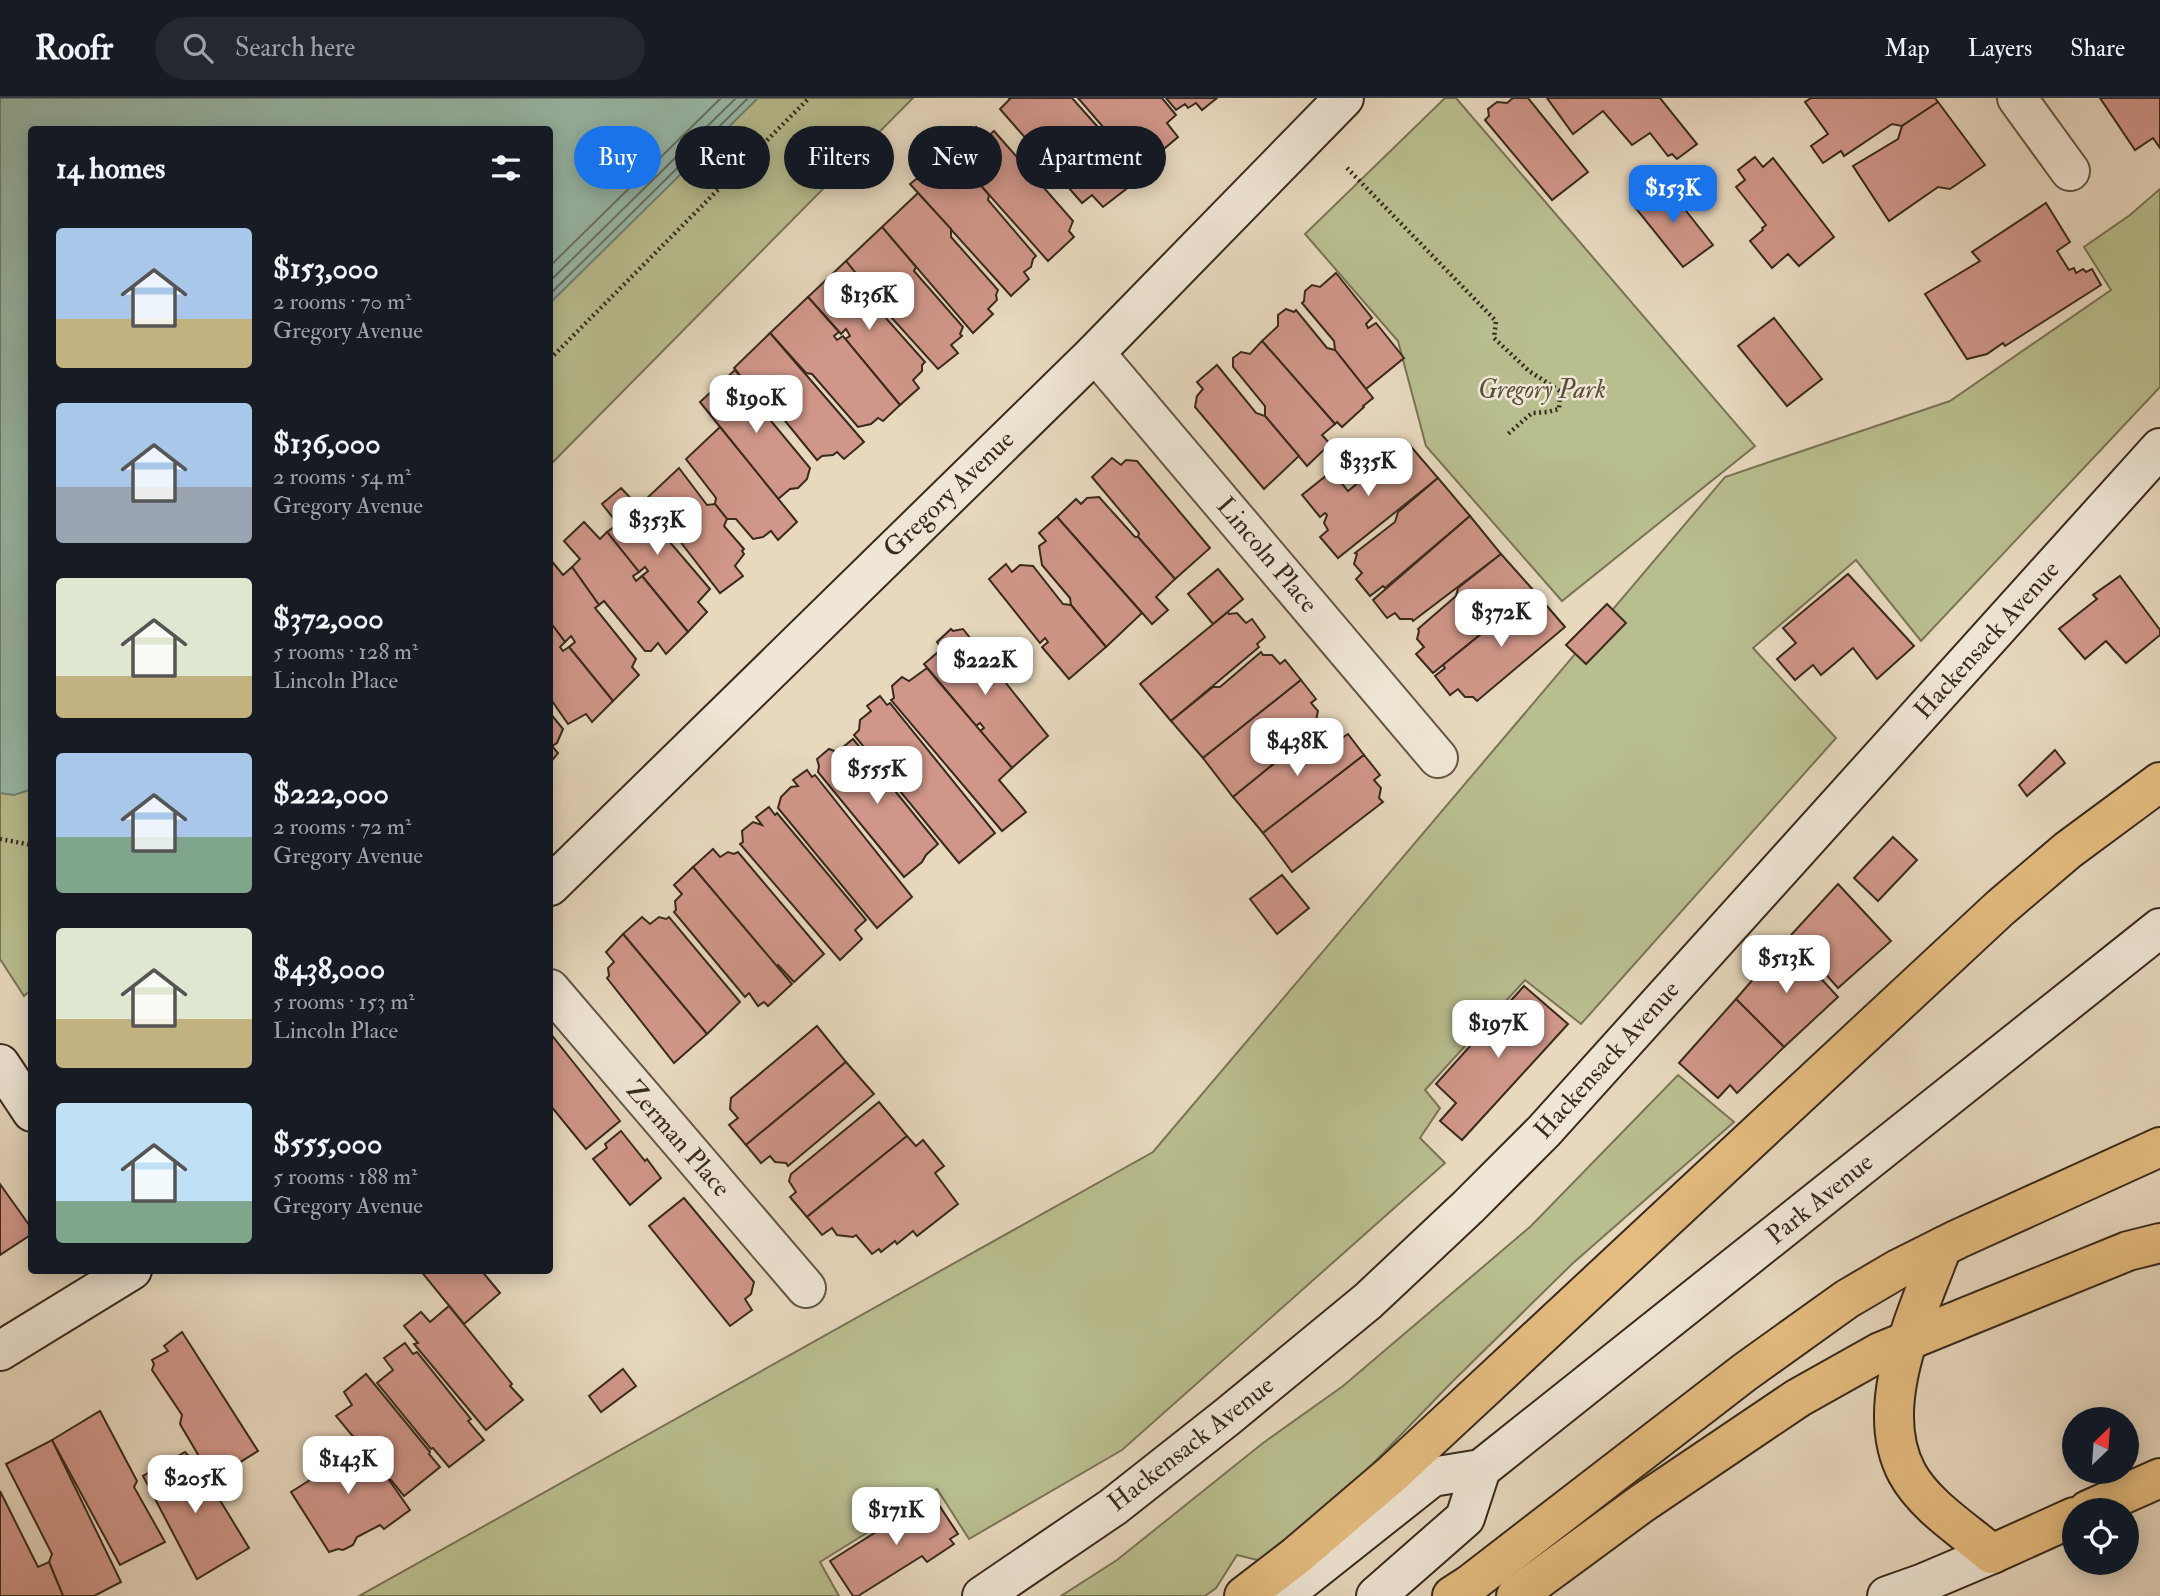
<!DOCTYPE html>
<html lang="en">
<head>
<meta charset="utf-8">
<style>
  body { margin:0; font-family:"IM FELL Double Pica",serif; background:#242831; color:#f1f3f6; height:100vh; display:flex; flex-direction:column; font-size:26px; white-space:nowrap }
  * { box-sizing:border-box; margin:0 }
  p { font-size:23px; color:#9ea1a6 }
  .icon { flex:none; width:38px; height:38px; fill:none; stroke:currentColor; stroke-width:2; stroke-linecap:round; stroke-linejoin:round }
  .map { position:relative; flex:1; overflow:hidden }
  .details { position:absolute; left:28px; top:28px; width:525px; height:1148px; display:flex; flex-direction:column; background:#171b24; border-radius:7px; box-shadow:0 4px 18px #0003 }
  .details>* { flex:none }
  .banner { position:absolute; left:574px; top:28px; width:665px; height:63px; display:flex; gap:14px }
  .needle { width:46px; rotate:25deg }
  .tools { position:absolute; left:2062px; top:1309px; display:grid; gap:14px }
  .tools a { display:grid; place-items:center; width:77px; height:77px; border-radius:50%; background:#171b24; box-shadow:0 4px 18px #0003; font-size:35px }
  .price { position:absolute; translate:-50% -60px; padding:0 16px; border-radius:14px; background:#fff; color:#222; font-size:23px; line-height:46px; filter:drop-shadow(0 2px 4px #0008) }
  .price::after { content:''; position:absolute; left:50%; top:42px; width:21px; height:16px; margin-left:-10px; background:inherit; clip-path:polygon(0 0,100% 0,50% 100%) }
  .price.current { background:#1a73e8; color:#fff }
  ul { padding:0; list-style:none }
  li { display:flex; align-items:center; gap:21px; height:175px; padding:0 28px }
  li span { display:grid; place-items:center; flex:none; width:196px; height:140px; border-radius:7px; color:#555 }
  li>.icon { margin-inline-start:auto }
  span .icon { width:84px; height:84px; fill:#fffc; stroke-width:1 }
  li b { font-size:30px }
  h2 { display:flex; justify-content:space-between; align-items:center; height:84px; padding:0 28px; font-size:30px }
  .tag { padding:0 24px; border-radius:32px; background:#171b24; box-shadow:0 4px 18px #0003; font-size:24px; line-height:63px }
  .tag.current { background:#1a73e8; color:#fff }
  header { display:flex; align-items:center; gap:42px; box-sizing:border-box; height:98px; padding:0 35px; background:#171b24; border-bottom:2px solid #363941 }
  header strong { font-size:33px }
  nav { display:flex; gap:38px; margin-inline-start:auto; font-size:24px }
  .search { width:490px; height:63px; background:#242831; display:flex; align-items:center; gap:18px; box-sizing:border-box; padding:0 24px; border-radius:38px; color:#9ea1a6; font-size:26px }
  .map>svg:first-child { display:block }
  .green { fill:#b9be8f; stroke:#797456; stroke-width:2 }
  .water { fill:#98bbac; stroke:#728173; stroke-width:2 }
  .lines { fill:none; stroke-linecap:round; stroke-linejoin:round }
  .shore { stroke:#687265; stroke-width:2 }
  .building { fill:#d09689; stroke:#392a1e; stroke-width:2 }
  .street-casing { stroke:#645646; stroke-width:42 }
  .secondary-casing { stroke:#392a1e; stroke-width:42 }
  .primary-casing { stroke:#392a1e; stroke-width:42 }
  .highway-casing { stroke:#392a1e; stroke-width:42 }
  .path { stroke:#392a1e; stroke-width:4.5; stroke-dasharray:2 3.5; stroke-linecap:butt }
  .street { stroke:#efe6d5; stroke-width:38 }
  .secondary { stroke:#efe6d5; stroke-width:38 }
  .primary { stroke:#e4bc7f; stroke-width:38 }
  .highway { stroke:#e4bc7f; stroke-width:38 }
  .labels { text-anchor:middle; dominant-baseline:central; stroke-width:5; stroke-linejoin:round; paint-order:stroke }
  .park-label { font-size:26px; font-style:italic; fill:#594f3a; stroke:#efe6d5 }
  .street-label { font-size:26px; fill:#392a1e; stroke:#efe6d5 }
</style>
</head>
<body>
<header>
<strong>Roofr</strong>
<div class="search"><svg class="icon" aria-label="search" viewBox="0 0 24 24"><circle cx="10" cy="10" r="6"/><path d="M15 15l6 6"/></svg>Search here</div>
<nav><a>Map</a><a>Layers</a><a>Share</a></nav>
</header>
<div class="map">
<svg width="2160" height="1498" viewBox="0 0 2160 1498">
  <rect width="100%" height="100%" fill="#e7d8be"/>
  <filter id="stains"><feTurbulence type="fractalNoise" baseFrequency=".00286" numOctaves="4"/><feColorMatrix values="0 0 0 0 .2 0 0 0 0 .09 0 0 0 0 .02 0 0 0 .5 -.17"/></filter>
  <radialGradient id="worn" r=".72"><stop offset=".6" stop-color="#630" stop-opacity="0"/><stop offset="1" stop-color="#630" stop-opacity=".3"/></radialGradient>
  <!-- green -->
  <g class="green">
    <path d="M0,0h913l-363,367v-335h-518v859l-8,7 -24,-37z"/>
    <path d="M1445,0h11l299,348 -193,155 -136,-155 -28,-105 -93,-107z"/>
    <path d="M2160,91v198l-239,254 -65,-81 -103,88 83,90 -255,286 -56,-44 -100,110 15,18 -20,30 25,25 -323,287 -153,89 -32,-50 -117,73 19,34h-480l794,-444 572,-675 225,-76 161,-111 -27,-43 46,-32z"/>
    <path d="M1678,977l56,47 -162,142 -122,120 -115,119 -74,58 -24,-6 -21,33 -11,8h-144l56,-36 146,-117 80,-57 188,-160z"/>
  </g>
  <!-- water -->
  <path class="water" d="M0,0h758l-208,205v-173h-518v659l-18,6 -14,-2z"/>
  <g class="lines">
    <!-- shore -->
    <g class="shore">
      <path d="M550,168l171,-168"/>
      <path d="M550,183l186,-183"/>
      <path d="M550,196l198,-196"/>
    </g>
  </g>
  <!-- building -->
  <g class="building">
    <path d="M1009,0h63l57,64 -11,10 12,14 -27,21 -11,-12 -10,8 -82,-94 10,-10z"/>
    <path d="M1078,0h84l14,17 -9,8 11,14 -25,21 -11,-12 -12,12z"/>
    <path d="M1166,0h51l-15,12 -6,-7 -8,5 -3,-4 -9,6z"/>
    <path d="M1513,0h15l60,74 -36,28 -67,-80 4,-4 -1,-7 9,-7 10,1z"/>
    <path d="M1547,0h113l37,46 -20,15 -5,-5 -4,2 -18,-23 -18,12 -29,-34 -30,23z"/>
    <path d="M1811,0h124l3,4 -36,24 -10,-2 -48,32 -3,-5 -18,12 -12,-17 17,-12 -23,-32z"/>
    <path d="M2100,0h60v50l-7,-10 -18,12z"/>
    <path d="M1938,4l47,63 -35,24 -12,-2 -49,34 -36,-55 45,-27 4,-13z"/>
    <path d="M976,29l9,12 9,-8 79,90 -4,10 5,6 -26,24 -98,-110z"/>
    <path d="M955,58l34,39 -1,5 48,56 -3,3 -2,8 -7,5 5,7 -18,17 -101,-112 16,-13 7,7z"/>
    <path d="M1755,59l8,10 10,-9 61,79 -35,29 -11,-12 -16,14 -22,-27 13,-11 -1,-2 4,-3 -30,-38 9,-7 -7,-10z"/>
    <path d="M1664,85l49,62 -30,22 -49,-61z"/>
    <path d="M918,95l33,36v8l47,53 -2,5 1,5 -9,9 5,5 -20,19 -91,-106z"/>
    <path d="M2046,105l24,39 -13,9 12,19 5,-2 2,5 7,-4 3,3 6,-3 9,16 -96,61 -2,-3 -16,11 -20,5 -42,-65 55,-33 -8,-9z"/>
    <path d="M882,129l34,40 -2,4 49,56 -3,7 2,2 -11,9 7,8 -20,16 -57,-63 5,-5 -3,-4 -5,4 -32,-40z"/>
    <path d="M846,163l32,40 1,2 -3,4 49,55 -3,3v6l-9,9 6,8 -19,17 -55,-66 5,-3 -4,-7 -5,5 -33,-37z"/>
    <path d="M1336,175l36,45 -6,6 2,4 8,-5 28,35 -38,31 -31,-39 -1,-9 -32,-38 2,-2 1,-10 7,-6 8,2z"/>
    <path d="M808,199l31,35 -5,4 3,4 6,-4 57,69 -17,16 -5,-3 -7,6 -13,3 -46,-53 -6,-1 -36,-40z"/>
    <path d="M1286,211l8,3 2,-2 31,38 8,2 38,48 -10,8 1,1 -22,20 -5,-5 -2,2 -73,-83 16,-15v-11z"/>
    <path d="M1774,220l48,61 -35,27 -49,-60z"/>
    <path d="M770,235l94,109 -20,17 -7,-7 -4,3 -11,1 -5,4 -40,-49 -9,-1 -34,-42z"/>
    <path d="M1262,243l73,83 -13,11 8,9 -23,22 -42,-50v-10l-32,-39v-9l8,-6 9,2z"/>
    <path d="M1217,267l39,48 9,3 34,40 -35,33 -69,-82 2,-11 6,-7 -6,-7z"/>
    <path d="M735,272l32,39 -1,6 44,53 -3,11 -9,9 -8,1 -12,10 -78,-97z"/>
    <path d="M720,329l77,95 -19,18 -7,-9 -8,6 -10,2 -17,-20h-9l-12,-15 1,-6 -30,-39z"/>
    <path d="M1407,344l31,36 -100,80 -18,-21 8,-7 -4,-7 3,-8 -2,-2 -5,4 -18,-22 30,-24 16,20z"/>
    <path d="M1112,360l9,7 5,-5 11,1 73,87 -35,31 -37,-42 1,-4 -47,-56z"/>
    <path d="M679,370l28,37 8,-1 12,15 -3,7 20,23 -2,2 2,3 -9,12 8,10 -23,17 -41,-53 4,-8 -2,-3 -6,5 -29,-35z"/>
    <path d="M1438,380l32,38 -85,72 -2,-2 -13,10 -14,-17 6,-6 -8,-9 3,-10 -2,-1 40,-31 3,-10z"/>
    <path d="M621,390l16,17 9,-6 29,35 -7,6 42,49 -12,13 9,10 -19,20 -46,-56 6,-5 -3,-4 -6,5 -32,-40 11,-8 -16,-20z"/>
    <path d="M1099,399l36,40h3l37,42 -19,18 12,13 -16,14 -95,-107 19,-18 5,5 6,-6z"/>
    <path d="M1470,418l31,38 -88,67 -1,-2h-12l-5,-6 -8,5 -14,-18z"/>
    <path d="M1057,419l85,96 -36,34 -35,-42 -1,-7 -28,-33 -3,-19 7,-5 -7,-8z"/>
    <path d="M584,424l16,17 7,-7 32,40 -6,4 3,5 6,-5 46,56 -22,22 -8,-11 -7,8h-6l-41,-50 -5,4 -27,-38 8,-8 -16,-18z"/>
    <path d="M1501,456l33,37 -101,82 -17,-19 8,-7 -7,-8 2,-8 -1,-2 38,-33 2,-8z"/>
    <path d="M550,461l13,16 9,-8 27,38 -4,3 41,51 -4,8 7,8 -26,26 -44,-54 6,-5 -4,-6 -6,6 -15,-20z"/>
    <path d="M1006,466l6,8 8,-7 13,1 30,38 8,1 35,42 -37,32 -27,-32 6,-5 -3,-4 -5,5 -51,-64z"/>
    <path d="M1218,471l25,30 -30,25 -25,-30z"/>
    <path d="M1848,476l66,72 -37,33 -24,-31 -32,27 -8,-10 -18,15 -18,-21 19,-16 -13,-15z"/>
    <path d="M2120,478l40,54v5l-34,28 -20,-22 -21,18 -26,-30 38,-30 -4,-4z"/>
    <path d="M1534,493l31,36 -88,74 -4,-4h-8l-7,-8 -8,6 -15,-19 10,-8 -2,-3z"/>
    <path d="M1607,506l19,19 -40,41 -20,-19z"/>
    <path d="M1228,514l1,2 8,-1 9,10 6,-4 13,18 -8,7 2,3 -88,74 -31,-37z"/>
    <path d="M550,524l15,20 -5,5 3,4 6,-4 44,54 -21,21 -6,-8 -18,10 -18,-26z"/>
    <path d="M951,531l2,2 10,-2 85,107 -36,32 -32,-37 4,-3 -4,-5 -4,3 -52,-62 14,-12 1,-7 -2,-3z"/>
    <path d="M1261,554l2,3h9l8,9 5,-4 16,20 -98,78 -32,-37 42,-34h7z"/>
    <path d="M927,570l85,100 -13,12 27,32 -24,19 -111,-131 3,-2 -2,-12 10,-9 7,4z"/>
    <path d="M1301,582l15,19 -5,4 7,8 -2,9 4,4 -42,30 -2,8 -43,35 -30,-39z"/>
    <path d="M880,598l7,9 3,-2 105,130 -36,30 -105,-128 5,-5 1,-10 11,-9 -4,-5z"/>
    <path d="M550,615l13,16 -6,14 -5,3 6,7 -8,10z"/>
    <path d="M1323,630l2,3 9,-1 8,8 6,-4 16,21 -101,78 -30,-36 43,-35 5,1z"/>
    <path d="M853,641l85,105 -12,11 -4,7 -18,15 -86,-105 1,-6 -2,-7 12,-10 8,3z"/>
    <path d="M2055,652l10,13 -38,33 -8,-11z"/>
    <path d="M1364,657l16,20 -6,5 7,8 -2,10 4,4 -91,70 -29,-39z"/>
    <path d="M807,672l5,7 3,-2 97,122 -35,31 -99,-120 3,-11 10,-10 7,-1 -5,-6z"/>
    <path d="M769,709l6,8 2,-2 89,107 -11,10 7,9 -22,21 -100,-116 3,-2 -1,-11 11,-9 9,3 -6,-8z"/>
    <path d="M1893,739l24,23 -39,41 -24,-23z"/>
    <path d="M713,751l7,8 8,-5 6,2 4,-2 86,102 -30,28 -16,-17 -2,2 -83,-100z"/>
    <path d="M693,769l99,117 -24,22 -4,-4 -6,4 -9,-13 -4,4 -71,-85 2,-2 -1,-9 7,-7 -8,-9z"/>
    <path d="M1282,777l27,33 -32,26 -27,-35z"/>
    <path d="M1838,786l53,57 -53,47 -47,-53z"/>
    <path d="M642,819l8,7 9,-7 7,2 3,-2 71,85 -33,32 -84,-100z"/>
    <path d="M623,836l84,100 -33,29 -67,-85 2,-2 -1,-8 6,-6 -8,-10z"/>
    <path d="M1786,843l52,56 -54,50 -48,-48z"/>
    <path d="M1524,888l44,38 -106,116 -22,-19 16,-18 -20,-19z"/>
    <path d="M1736,901l48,48 -47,46 -7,-8 -12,13 -39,-35z"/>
    <path d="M817,928l29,36 -100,83 -17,-20 9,-7 -8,-9 1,-11z"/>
    <path d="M550,935l70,88 -34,28 -36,-44z"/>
    <path d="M846,964l28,32 -86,72 -2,-3 -11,-1 -5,-6 -9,7 -15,-18z"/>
    <path d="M879,1004l28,34 -100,81 -17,-20 6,-5 -7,-11 2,-7z"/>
    <path d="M621,1033l24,30 2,-2 14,19 -31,27 -37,-46 14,-11 -2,-4z"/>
    <path d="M907,1038l9,10 7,-6 21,26 -9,7 23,31 -41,32 -4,-5 -16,13 -2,-3 -14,11 -2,-3 -7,5 -16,-19 -3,2 -16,-2 -5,-7 -10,7 -15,-18z"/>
    <path d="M0,1086l32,45v5l-32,21z"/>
    <path d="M684,1100l70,84 -3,12 -6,5 7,11 -22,16 -81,-100z"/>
    <path d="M420,1172h61l19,23 -36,31z"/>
    <path d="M449,1208l63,78 -2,2 13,14 -37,30 -72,-86 4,-1 -14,-17 17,-14 9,10z"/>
    <path d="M182,1234l76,119 -37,23 -10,-16 -8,5 -23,-39 2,-9 -30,-45 2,-6 -2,-4 16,-9 -4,-5z"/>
    <path d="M405,1245l8,11 4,-2 54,67 -3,2 16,19 -35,27 -16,-19 -2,1 -54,-66 16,-13 -9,-12z"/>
    <path d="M623,1271l13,17 -35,26 -12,-16z"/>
    <path d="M366,1276l64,78 -1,2 11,13 -36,29 -13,-16h-2l-53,-64 16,-11 -8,-13z"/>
    <path d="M100,1313l37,70 -3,6 31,55 -45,23 -68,-125z"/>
    <path d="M353,1338l36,44 21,30 -26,19 -4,-4 -23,12 -4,8 -10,5 -5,-1 -9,3 -38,-60 19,-12 -6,-11z"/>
    <path d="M52,1342l69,142 -27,14h-31l-14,-34 3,-8 -46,-90z"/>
    <path d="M185,1354l16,17 48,79 -52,31 -54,-103z"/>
    <path d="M0,1393l38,76 11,-5 14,34h-63z"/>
    <path d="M933,1398l25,38 -8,5 4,5 -27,18 -5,-6 -64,40h-5l-23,-35z"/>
  </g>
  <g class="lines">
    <defs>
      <g id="street">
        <path d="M2017,0l53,73"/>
        <path d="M1095,255l343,405"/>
        <path d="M550,891l256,299"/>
      </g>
      <g id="secondary">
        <path d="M550,788l545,-533 249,-255"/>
        <path d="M0,966l32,48"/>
        <path d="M0,1253l132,-81"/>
        <path d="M982,1498l131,-89 114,-90 141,-116 100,-94 76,-76 616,-683"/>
        <path d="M1282,1498l150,-119 49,-8 679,-541"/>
        <path d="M1376,1498l89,-78 16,-49"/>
        <path d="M1887,1498l34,-12 71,-30"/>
      </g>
      <g id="primary">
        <path d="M2088,1412l72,-32"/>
        <path d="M1992,1456l82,-37"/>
      </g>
      <g id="highway">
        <path d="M1942,1149c-24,66 -71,159 -35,226 18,33 57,57 85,81"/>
        <path d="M1244,1498l52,-40 96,-82 608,-566 68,-58 92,-68"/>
        <path d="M1452,1498l17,-11 276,-213 102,-73 51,-30 60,-30 202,-92"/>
        <path d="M1516,1498l125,-92 157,-106 82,-46 248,-101 32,-8"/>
      </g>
    </defs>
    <!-- street casing -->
    <use href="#street" class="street-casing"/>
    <!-- secondary casing -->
    <use href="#secondary" class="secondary-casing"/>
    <!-- primary casing -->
    <use href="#primary" class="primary-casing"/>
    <!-- highway casing -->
    <use href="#highway" class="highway-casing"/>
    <!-- path -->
    <g class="path">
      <path d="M1347,70l149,153 -2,17 35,33 31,20 -1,18 -11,3 -16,1 -24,21"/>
      <path d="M550,261l259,-261"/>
      <path d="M0,741l32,6"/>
    </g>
    <!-- street -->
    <use href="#street" class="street"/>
    <!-- secondary -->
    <use href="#secondary" class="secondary"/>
    <!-- primary -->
    <use href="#primary" class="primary"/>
    <!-- highway -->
    <use href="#highway" class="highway"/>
  </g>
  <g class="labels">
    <!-- park labels -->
    <g class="park-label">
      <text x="1542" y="292">Gregory Park</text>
    </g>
    <!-- street labels -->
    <g class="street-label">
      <text transform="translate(949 396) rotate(-44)">Gregory Avenue</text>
      <text transform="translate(1267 457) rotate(50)">Lincoln Place</text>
      <text transform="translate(1987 542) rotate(-48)">Hackensack Avenue</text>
      <text transform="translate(1607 962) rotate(-48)">Hackensack Avenue</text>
      <text transform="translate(678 1041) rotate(49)">Zerman Place</text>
      <text transform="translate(1820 1101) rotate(-39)">Park Avenue</text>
      <text transform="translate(1191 1346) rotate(-38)">Hackensack Avenue</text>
    </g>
  </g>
  <rect width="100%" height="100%" filter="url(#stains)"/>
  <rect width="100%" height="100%" fill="url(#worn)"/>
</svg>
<div class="tools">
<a><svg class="needle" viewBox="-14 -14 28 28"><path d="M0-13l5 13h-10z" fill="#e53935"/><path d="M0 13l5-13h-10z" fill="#9ea1a6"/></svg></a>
<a><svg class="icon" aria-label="locate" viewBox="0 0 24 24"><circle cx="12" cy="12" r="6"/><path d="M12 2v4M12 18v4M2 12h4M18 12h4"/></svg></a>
</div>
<b class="price current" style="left:1673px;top:127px">$153K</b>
<b class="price" style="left:869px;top:234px">$136K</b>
<b class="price" style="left:756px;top:337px">$190K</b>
<b class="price" style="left:1368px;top:400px">$335K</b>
<b class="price" style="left:657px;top:459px">$353K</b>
<b class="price" style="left:1501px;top:551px">$372K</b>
<b class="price" style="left:985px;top:599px">$222K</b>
<b class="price" style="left:1297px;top:680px">$438K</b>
<b class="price" style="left:877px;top:708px">$555K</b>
<b class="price" style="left:1786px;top:897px">$513K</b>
<b class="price" style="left:1498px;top:962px">$197K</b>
<b class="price" style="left:348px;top:1398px">$143K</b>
<b class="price" style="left:195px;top:1417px">$205K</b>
<b class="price" style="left:896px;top:1449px">$171K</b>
<div class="banner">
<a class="tag current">Buy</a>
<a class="tag">Rent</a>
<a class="tag">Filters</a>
<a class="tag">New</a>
<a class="tag">Apartment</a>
</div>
<section class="details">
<h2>14 homes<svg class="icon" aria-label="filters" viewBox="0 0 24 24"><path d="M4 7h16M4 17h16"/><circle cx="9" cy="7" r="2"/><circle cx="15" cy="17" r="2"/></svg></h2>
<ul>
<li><span style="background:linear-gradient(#a9c7e8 65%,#c2b280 0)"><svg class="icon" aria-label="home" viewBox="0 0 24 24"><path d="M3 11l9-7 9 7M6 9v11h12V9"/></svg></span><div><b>$153,000</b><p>2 rooms · 70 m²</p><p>Gregory Avenue</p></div></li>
<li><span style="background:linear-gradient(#a9c7e8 60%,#9aa5b1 0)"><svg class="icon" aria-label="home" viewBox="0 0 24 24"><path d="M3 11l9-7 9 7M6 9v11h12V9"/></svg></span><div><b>$136,000</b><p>2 rooms · 54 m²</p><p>Gregory Avenue</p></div></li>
<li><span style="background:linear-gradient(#dfe7d0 70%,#c2b280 0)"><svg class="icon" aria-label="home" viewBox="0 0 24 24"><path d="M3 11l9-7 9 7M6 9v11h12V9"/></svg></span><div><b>$372,000</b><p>5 rooms · 128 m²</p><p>Lincoln Place</p></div></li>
<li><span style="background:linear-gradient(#a9c7e8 60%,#7fa58c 0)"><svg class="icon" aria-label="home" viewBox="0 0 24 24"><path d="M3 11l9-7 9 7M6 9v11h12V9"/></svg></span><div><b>$222,000</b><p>2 rooms · 72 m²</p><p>Gregory Avenue</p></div></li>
<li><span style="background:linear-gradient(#dfe7d0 65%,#c2b280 0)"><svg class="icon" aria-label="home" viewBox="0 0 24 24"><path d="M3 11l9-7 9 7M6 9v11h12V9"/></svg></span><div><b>$438,000</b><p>5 rooms · 153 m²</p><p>Lincoln Place</p></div></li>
<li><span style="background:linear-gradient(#bfe0f5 70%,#7fa58c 0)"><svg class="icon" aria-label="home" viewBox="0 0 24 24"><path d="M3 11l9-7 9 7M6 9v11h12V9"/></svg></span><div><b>$555,000</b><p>5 rooms · 188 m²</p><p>Gregory Avenue</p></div></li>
</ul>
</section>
</div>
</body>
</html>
